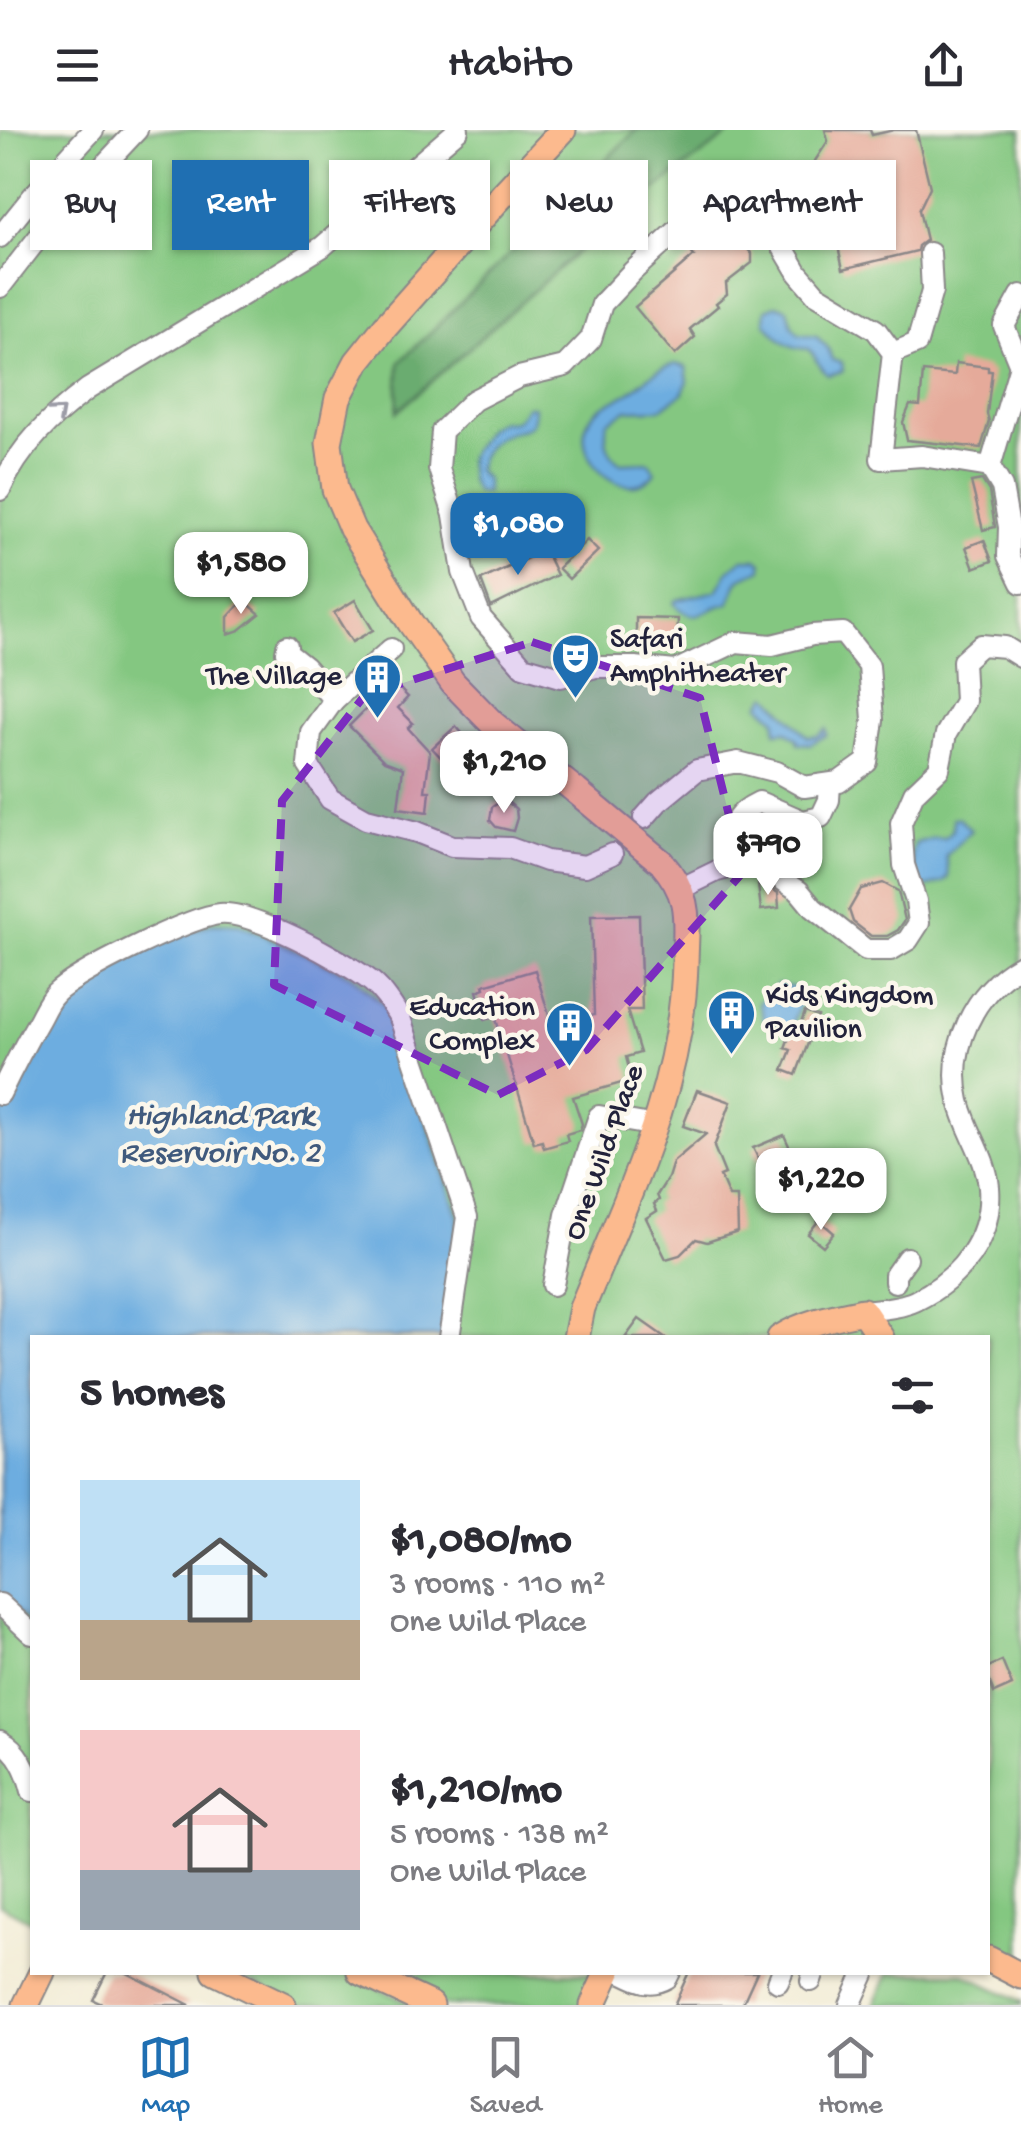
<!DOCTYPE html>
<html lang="en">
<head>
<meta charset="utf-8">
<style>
  body { margin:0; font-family:"Gochi Hand",sans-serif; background:#f2f2f3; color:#2b2b33; height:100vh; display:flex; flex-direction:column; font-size:38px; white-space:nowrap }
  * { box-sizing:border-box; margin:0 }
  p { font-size:32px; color:#7c7c81 }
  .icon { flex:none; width:55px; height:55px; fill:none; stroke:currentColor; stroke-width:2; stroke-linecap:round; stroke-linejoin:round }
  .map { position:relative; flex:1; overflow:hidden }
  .drawer { position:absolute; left:30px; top:1205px; width:960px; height:640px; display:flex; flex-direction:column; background:#fff; border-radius:0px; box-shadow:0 2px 8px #0004 }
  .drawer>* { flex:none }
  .top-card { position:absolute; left:30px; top:30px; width:962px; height:90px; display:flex; gap:20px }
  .price { position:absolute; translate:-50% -85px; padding:0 22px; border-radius:20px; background:#fff; color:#222; font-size:32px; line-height:65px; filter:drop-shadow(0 2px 5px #0008) }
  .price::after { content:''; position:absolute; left:50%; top:60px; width:30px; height:22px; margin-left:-15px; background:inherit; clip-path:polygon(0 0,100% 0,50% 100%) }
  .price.active { background:#1f6fb2; color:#fff }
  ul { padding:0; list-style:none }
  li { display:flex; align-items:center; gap:30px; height:250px; padding:0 50px }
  li span { display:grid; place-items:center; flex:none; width:280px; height:200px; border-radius:0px; color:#555 }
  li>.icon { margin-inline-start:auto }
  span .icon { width:120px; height:120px; fill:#fffc; stroke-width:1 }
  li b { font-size:42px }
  h2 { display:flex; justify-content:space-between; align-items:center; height:120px; padding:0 50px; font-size:42px }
  .pill { padding:0 35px; border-radius:0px; background:#fff; box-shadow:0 2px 8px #0004; font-size:35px; line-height:90px }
  .pill.active { background:#1f6fb2; color:#fff }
  header { display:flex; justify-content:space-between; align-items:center; height:130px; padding:0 50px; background:#fff; font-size:45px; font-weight:600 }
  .dock { display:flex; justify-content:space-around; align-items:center; height:140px; border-top:2px solid #e1e1e2; background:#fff; font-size:28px; color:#7c7c81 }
  .dock a { display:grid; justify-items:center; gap:5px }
  .dock .active { color:#1f6fb2 }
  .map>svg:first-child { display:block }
  .green { fill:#84c781; stroke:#53745e; stroke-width:2.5 }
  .forest { fill:#6bac6f; stroke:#466755; stroke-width:2.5 }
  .water { fill:#6dade0; stroke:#48688e; stroke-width:2.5 }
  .building { fill:#e5aa9a }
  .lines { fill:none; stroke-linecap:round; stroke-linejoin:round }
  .minor-casing { stroke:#8a8788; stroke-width:24 }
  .major-casing { stroke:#8a8788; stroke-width:29 }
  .minor { stroke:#fff; stroke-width:20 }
  .major { stroke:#fcba8e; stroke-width:25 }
  .major-bridge-casing { stroke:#8a8788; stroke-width:29; stroke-linecap:butt }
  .major-bridge { stroke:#fcba8e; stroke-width:25 }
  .oneway { stroke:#9c9ca7 }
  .marked { fill:#7b2cbf; fill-opacity:0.2; stroke:#7b2cbf; stroke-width:8; stroke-dasharray:20 12; stroke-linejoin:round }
  .labels { text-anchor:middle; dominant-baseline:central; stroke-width:9; stroke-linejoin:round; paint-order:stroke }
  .poi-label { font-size:30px; fill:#22223b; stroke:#fbf7ec; text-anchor:start }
  .street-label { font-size:30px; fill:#22223b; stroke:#fbf7ec }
  .water-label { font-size:32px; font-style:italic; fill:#405a7d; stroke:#fbf7ec }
</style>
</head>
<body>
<header><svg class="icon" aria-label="menu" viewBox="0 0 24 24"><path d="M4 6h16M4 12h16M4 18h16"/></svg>Habito<svg class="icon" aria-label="share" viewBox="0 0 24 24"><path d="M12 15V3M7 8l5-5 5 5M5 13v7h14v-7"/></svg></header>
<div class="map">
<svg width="1021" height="1875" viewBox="0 0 1021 1875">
  <rect width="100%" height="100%" fill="#fbf7ec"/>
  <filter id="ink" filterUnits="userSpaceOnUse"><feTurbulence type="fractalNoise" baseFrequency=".01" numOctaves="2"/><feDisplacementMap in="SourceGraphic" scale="20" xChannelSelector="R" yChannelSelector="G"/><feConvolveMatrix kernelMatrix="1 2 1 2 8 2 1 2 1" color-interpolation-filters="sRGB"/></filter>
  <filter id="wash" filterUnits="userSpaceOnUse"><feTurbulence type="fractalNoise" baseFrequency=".0048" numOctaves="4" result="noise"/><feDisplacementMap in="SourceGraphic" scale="40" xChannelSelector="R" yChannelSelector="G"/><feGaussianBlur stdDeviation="2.25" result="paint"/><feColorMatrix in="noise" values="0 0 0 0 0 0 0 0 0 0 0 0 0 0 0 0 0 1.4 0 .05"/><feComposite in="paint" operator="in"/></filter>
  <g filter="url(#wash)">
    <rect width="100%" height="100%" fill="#f2ecd5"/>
    <!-- green -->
    <g class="green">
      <path d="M0,0h1021v1846l-33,-17v-621h-956v584l-32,-17z"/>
      <path d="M232,1843h113l69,32h-113z"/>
      <path d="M360,1843h248l-15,32h-162z"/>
      <path d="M889,1843h73l59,28v4h-147z"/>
    </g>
    <!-- forest -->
    <path class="forest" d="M636,0h99l-125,93 -213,189 2,-49z"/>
    <!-- water -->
    <g class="water">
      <path d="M776,175l12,4 4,17 7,8 17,2 12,12 4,12 10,3 1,8 -15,4c-9,-7 -11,-17 -19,-26 -21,0 -32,-11 -44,-27l1,-13z"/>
      <path d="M675,234l11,3 2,14 -6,13 -22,15 -33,1 -20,12c-3,17 -1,30 13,41l29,-1 6,10c-28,39 -91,-17 -64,-55 9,-13 26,-16 39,-25 17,-13 23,-21 45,-28z"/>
      <path d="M527,276l7,1c0,24 -8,21 -26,26 -18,6 -29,20 -31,38l9,9v13h-10l-6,-12 -2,-24 21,-30 12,-6 9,1 7,-2z"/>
      <path d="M743,429h14l5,4v6c-7,4 -15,5 -20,9 -8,6 -8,18 -14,26 -21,1 -31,25 -54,-1l3,-3 40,-9 12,-21z"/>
      <path d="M768,565l40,42 10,-1 8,-7 1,6 -17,9 -12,-1 -1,-4 -11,-8 -10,1v-13l-16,-14z"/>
      <path d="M953,688h6l12,12 -25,26 3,21 -4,5 -22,6c-8,-13 -15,-30 -7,-45l18,-5h11l8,-8z"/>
      <path d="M213,793l26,1 113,52 37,34 70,209 -17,118 -410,1v288l-32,-30v-478l47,-98c32,-51 112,-76 166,-97z"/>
      <path d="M777,855l19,3 6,10 -14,38 -6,-7 -17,-7 -6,-19z"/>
    </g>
    <g id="blocks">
      <!-- building -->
      <g class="building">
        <path d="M825,0h45l2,5 22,-5h22l14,57 -11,23 7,30 -8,6 -1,5 -74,18 -5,-23 -24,-14 6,-7 -9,-41 -8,-5 25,-38z"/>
        <path d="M712,93l6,7 7,-6 27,30v9l-26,20 1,11 -11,9 2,3 -28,23 5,8 -20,18 -40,-48 59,-51 -8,-10z"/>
        <path d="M956,233l32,4v4h4l-5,43 2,7 -8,27 -74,-8 -4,-18 7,-17 10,1 3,-34 32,3z"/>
        <path d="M982,350l7,11 6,36 -12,3 -12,-48z"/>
        <path d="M587,410l11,11 -29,28 -11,-11z"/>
        <path d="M984,410l8,21 -18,7 -8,-21z"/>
        <path d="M545,420l12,25 -66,32 -10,-27z"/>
        <path d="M244,470l16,14 -20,16 -12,4v-17z"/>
        <path d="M355,470l18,30 -21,12 -18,-29z"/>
        <path d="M636,488l42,1 -1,30 -35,-1v-10h-6z"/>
        <path d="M385,547l6,7 2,-2 15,15 -10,11 15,15 -5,5 22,24 -5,39h5l-2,21 -30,-4 5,-40 -19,-7 -35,-35 26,-26 -6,-7z"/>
        <path d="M456,596l24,28 -4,3 14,14 -19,18 -39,-41z"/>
        <path d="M500,672l9,1 7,6 1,9 -4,13 -17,-4 -6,-7 2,-13z"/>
        <path d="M883,753l15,8 7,29 -7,10 -11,6h-16l-18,-14 -4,-12 12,-21z"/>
        <path d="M758,755h7l13,8 1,15 -18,2z"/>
        <path d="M639,785l3,95h-15l13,43 -14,4 6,23 -59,17 9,27 -2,6 -14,4 2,7 -24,7 -2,-7 -8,2 -39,-127 -10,3 -8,-28 8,-3 -1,-3 51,-15 18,57 41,-12 -3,-99z"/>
        <path d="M805,882l13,5 -22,58 -13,-5 8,-20 -6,-2 9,-24 6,2z"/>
        <path d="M697,960l34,12 -17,45 11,27 -5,2 9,21h8l1,35 -31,10 -11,-3 -16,16 -14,4 -20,-41 11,-7 -3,-7 5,-4 -2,-5 11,-17 5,-16 33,-28 -23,-8z"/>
        <path d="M784,1005l6,13 -31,12 -6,-12z"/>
        <path d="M819,1090l15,13 -11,13 -15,-12z"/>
        <path d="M639,1189l27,19h-41z"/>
        <path d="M1002,1531l10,24 -18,8 -6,-15v-11z"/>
        <path d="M107,1842h18l65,33h-86l-11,-5z"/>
        <path d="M689,1842h68l-15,33h-68z"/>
      </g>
    </g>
  </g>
  <g filter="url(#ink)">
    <use href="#blocks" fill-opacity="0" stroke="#8a8788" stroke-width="2.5"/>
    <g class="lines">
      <defs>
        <g id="minor">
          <path d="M0,107l33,-41 60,-66"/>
          <path d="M0,157l49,-63 88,-94"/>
          <path d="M893,223l24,-10 15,-52 -2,-38"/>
          <path d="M1019,233l-15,-37 17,-31"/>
          <path d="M990,337l31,-105"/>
          <path d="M0,360c19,-43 52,-74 88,-101l234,-142 136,-117"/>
          <path d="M287,516l-1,6 19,15 29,33 -23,32 -3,33 22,34 36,20 51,13 35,14 58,2 36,13 39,5 27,-12"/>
          <path d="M334,570l57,-51"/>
          <path d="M830,654l-1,16 -8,17 -18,4 -44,-19c-27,13 -24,21 -29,49l14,13 22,5 33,22 14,17 53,42h25l17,-10 11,-17 -3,-22 -12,-36 -3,-42 13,-30 25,-24 7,-35 19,-33 -2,-40 18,-16 24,2 16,10"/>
          <path d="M644,688l14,-16 39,-32 41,-8 39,10 27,15 35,-5 28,-20 6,-42 -4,-54 -26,-33 -31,2 -40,10 -36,-3 -61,29 -40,-4h-39l-35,10 -38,-11 -42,-48 -18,-46 -9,-57 -15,-46 3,-38 32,-31 45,-23 46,-11 26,-27 11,-35 31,-33 49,-45 48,-41 24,-6 10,13 7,35 27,46 18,21 60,36 17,23 -12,106 41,-3 68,11 12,20 7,40 -1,29 13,27"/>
          <path d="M680,759l37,-18 27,-7"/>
          <path d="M0,964c12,-25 25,-50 39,-74 5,-9 9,-19 16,-26 20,-21 137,-78 165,-80 33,-3 125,47 152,68 12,10 20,23 28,36l67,199 -18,121"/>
          <path d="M895,1152v-7l12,-17"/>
          <path d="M553,1155l13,-70 33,-99 57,10"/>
          <path d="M863,1181c16,-2 37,-3 52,-10 45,-22 78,-62 74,-114 -3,-31 -23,-56 -30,-86 -12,-53 15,-110 62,-136"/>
          <path d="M0,1474l32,30"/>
          <path d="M0,1611c19,10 27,30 32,50"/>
          <path d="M621,1842c16,8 29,16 46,6l3,-6"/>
          <path d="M811,1851l3,-9"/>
          <path d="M778,1852l4,-10"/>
          <path d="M850,1875l15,-33"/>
        </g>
        <g id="major">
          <path d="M563,0l-67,72 -111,125 -28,35 -19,36 -9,45 6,46 17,40 58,93 43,61 40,41 83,67"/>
          <path d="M576,1208l6,-30c46,-114 100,-220 103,-345 1,-44 7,-66 -24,-101"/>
          <path d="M780,1208c25,-16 54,-21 83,-27l18,27"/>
          <path d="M988,1829l33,17"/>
          <path d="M215,1842l68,33"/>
          <path d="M360,1842l71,33"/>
          <path d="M26,1875l16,-33"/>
          <path d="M593,1875l15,-33"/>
        </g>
      </defs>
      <!-- minor casing -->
      <use href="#minor" class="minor-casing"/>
      <!-- major casing -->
      <use href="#major" class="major-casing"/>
      <!-- minor -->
      <use href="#minor" class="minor"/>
      <!-- major -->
      <use href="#major" class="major"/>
      <defs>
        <path id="major-bridge" d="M576,661l85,71"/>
      </defs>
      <!-- major-bridge casing -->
      <use href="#major-bridge" class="major-bridge-casing"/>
      <!-- major-bridge -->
      <use href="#major-bridge" class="major-bridge"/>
    </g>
    <!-- one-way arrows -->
    <defs><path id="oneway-chevron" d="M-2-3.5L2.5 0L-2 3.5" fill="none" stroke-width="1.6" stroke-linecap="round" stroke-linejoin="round" transform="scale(2.5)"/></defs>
    <use class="oneway" href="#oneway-chevron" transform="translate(58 283) rotate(-42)"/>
  </g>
  <!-- marked area -->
  <path class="marked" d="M532,512l168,56 43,174 -157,178 -88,45 -224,-110 8,-184 83,-106z"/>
  <!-- icons -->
  <defs>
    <symbol id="theatre-pin" viewBox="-11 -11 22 30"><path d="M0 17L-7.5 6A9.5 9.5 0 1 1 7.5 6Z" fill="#1f6fb2" stroke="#fbf7ec"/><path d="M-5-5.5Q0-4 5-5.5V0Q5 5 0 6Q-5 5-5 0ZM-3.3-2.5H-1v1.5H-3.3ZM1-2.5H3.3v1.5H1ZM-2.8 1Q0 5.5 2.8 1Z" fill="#fff"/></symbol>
    <symbol id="building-pin" viewBox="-11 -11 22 30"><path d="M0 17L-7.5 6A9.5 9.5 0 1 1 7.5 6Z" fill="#1f6fb2" stroke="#fbf7ec"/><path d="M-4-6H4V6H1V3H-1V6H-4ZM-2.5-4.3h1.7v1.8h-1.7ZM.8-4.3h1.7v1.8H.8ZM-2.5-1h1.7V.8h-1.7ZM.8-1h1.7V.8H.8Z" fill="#fff"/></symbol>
  </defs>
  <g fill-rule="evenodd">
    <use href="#theatre-pin" x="548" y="500" width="55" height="75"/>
    <use href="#building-pin" x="350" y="520" width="55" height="75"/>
    <use href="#building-pin" x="704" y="856" width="55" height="75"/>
    <use href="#building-pin" x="542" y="868" width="55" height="75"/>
  </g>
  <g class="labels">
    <!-- poi labels -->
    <g class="poi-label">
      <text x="610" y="511">Safari<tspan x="610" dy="34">Amphitheater</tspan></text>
      <text x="342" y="548" text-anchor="end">The Village</text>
      <text x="766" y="867">Kids Kingdom<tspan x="766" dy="34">Pavilion</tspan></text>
      <text x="535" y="879" text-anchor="end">Education<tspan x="535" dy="34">Complex</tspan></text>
    </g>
    <!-- street labels -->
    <g class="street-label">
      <text transform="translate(606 1023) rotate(-70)">One Wild Place</text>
    </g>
    <!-- water labels -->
    <g class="water-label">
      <text x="220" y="988">Highland Park<tspan x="220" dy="37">Reservoir No. 2</tspan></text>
    </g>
  </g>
</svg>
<b class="price active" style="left:518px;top:448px">$1,080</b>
<b class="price" style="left:241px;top:487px">$1,580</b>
<b class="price" style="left:504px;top:686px">$1,210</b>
<b class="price" style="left:768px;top:768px">$790</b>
<b class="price" style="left:821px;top:1103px">$1,220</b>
<div class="top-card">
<a class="pill">Buy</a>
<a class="pill active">Rent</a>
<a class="pill">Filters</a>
<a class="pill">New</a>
<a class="pill">Apartment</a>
</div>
<section class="drawer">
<h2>5 homes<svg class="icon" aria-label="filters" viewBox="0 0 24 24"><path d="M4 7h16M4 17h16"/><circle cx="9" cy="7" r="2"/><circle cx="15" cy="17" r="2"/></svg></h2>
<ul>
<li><span style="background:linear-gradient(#bfe0f5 70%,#b9a48a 0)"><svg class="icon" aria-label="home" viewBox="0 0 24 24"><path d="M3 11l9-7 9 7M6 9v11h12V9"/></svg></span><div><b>$1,080/mo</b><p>3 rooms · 110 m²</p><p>One Wild Place</p></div></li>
<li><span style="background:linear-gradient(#f6c9c9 70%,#9aa5b1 0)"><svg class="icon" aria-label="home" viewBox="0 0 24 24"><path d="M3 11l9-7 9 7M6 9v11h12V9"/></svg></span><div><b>$1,210/mo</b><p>5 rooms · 138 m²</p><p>One Wild Place</p></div></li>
</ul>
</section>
</div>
<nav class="dock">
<a class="active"><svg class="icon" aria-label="map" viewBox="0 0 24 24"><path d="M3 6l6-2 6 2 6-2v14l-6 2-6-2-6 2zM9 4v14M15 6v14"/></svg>Map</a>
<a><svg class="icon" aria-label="saved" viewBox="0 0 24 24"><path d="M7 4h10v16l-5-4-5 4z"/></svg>Saved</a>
<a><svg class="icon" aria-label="home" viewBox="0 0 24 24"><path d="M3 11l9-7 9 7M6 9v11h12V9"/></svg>Home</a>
</nav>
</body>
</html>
